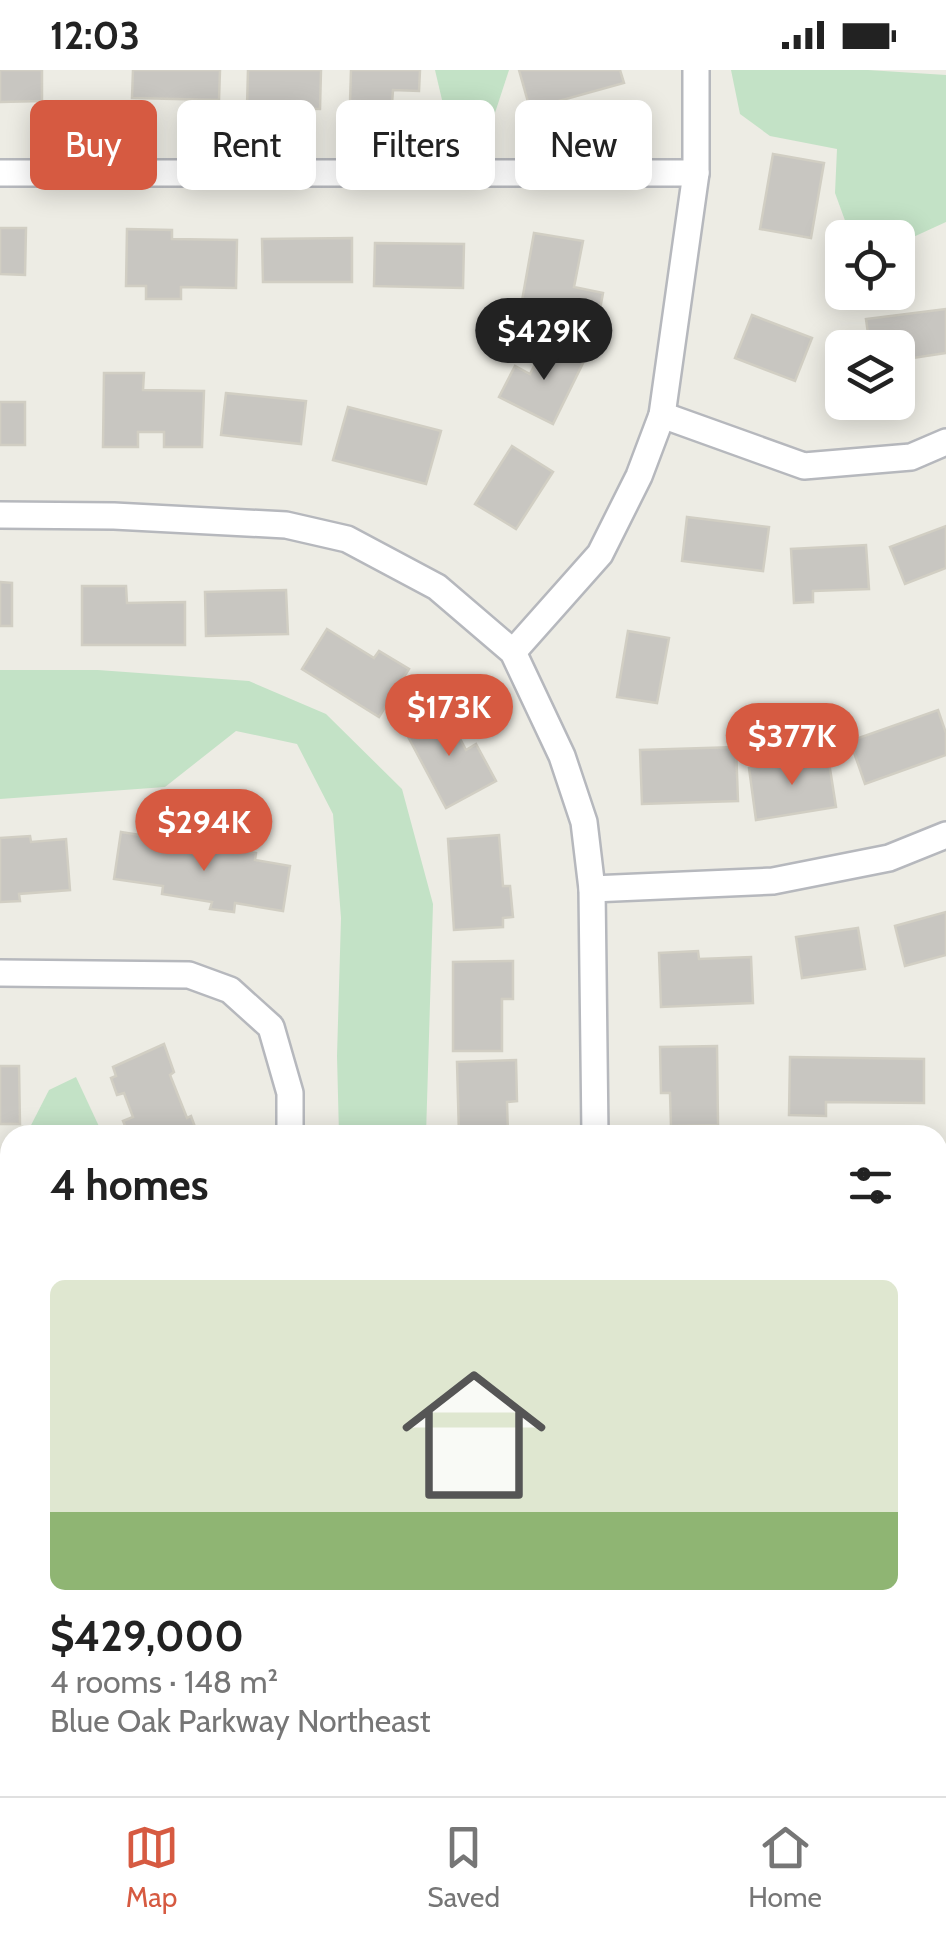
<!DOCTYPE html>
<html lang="en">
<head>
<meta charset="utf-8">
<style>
  body { margin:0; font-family:Cabin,sans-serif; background:#f6f6f6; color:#222; height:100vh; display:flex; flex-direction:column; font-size:38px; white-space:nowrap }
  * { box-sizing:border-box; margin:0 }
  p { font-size:32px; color:#767676 }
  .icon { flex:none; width:55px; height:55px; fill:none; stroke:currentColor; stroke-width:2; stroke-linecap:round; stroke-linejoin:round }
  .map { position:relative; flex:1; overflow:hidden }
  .side { position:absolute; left:0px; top:1055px; width:948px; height:672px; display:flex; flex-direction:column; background:#fff; border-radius:30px 30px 0 0; box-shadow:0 5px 25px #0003 }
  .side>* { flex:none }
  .banner { position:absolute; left:30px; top:30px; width:888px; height:90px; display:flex; gap:20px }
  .tools { position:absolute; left:825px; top:150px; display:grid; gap:20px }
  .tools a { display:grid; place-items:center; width:90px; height:90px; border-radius:15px; background:#fff; box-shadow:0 5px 25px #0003; font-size:50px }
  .price { position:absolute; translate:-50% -85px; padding:0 22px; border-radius:35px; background:#d65a41; color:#fff; font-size:32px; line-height:65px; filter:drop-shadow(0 2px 5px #0008) }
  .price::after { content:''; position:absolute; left:50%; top:60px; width:30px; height:22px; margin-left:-15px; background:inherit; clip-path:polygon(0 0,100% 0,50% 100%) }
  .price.on { background:#222; color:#fff }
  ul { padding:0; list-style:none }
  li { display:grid; align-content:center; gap:20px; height:530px; padding:0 50px }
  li+li { border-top:2px solid #e0e0e0 }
  li span { display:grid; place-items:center; height:310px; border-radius:15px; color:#555 }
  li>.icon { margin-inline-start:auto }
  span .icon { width:180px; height:180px; fill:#fffc; stroke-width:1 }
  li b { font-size:42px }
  h2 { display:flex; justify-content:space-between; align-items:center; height:120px; padding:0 50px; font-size:42px }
  .chip { padding:0 35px; border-radius:15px; background:#fff; box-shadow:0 5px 25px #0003; font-size:35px; line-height:90px }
  .chip.on { background:#d65a41; color:#fff }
  .status { display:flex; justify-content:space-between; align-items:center; height:70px; padding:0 50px; background:#fff; direction:ltr }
  .status svg { height:28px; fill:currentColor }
  .tabs { display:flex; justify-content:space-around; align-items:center; height:140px; border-top:2px solid #e0e0e0; background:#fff; font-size:28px; color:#767676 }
  .tabs a { display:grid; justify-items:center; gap:5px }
  .tabs .on { color:#d65a41 }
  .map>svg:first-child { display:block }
  .green { fill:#c3e2c6 }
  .building { fill:#c8c6c1; stroke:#d1cec3; stroke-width:2.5 }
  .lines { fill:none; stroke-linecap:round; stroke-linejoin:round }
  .minor-casing { stroke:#b6b8bd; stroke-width:30 }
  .minor { stroke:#fff; stroke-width:25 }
</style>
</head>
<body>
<div class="status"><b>12:03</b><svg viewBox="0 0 49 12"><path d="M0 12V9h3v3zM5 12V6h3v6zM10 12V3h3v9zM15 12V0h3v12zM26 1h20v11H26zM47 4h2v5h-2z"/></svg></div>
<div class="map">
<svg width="946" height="1726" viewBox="0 0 946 1726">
  <rect width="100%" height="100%" fill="#edece4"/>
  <!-- green -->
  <g class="green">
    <path d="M435,0h74l-18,55 -45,-8z"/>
    <path d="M731,0h137l78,5v147l-48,22v-6l-47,-1 -16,-44 2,-44 -67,-13 -30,-22z"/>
    <path d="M0,600h98l151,11 77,33 76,75 31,115 -7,231h-87l-2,-79 4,-138 -8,-104 -36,-70 -61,-13 -71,56 -165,12z"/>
    <path d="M76,1007l27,58h-77l23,-45z"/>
    <path d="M10,1098v527l-10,-1v-252l3,-23 -3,-231z"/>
    <path d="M938,1447l8,2v116l-8,-4z"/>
    <path d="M349,1718h62v8h-58z"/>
    <path d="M747,1718h111l3,8h-113z"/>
  </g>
  <!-- building -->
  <g class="building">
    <path d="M0,0h42v31l-42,1z"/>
    <path d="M133,0h87l-1,30 -87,-2z"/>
    <path d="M248,0h73l-1,39 -73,-2z"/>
    <path d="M351,0h69l-1,21 -26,-1 -1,14 -42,-1z"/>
    <path d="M519,0h101l4,13 -94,26z"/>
    <path d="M773,84l51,9 -13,75 -51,-9z"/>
    <path d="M0,158h26l-1,47 -25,-1z"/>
    <path d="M127,159l45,1v9l65,1 -1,48 -55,-1v12h-35v-13h-20z"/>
    <path d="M534,163l49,8 -9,46 29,6 -6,33 -77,-14z"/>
    <path d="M352,168v44h-89l-1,-43z"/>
    <path d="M375,173l89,1 -1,44 -89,-2z"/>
    <path d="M946,239v44l-40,6 5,34 -13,2v-47h-28l-4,-29z"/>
    <path d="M752,245l60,23 -17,43 -60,-23z"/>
    <path d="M547,270l38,19 -32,65 -54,-27 16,-31 15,8z"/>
    <path d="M104,303h40l-1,17 61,1 -2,56h-38v-15h-26v15h-35z"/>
    <path d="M226,323l80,8 -5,43 -80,-9z"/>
    <rect x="0" y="332" width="25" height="43"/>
    <path d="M348,337l93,24 -15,53 -93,-24z"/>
    <path d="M512,376l41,26 -37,57 -41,-25z"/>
    <path d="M687,447l82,10 -6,44 -81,-10z"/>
    <path d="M946,456v42l-41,16 -15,-37z"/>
    <path d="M866,475l3,44 -56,2v11l-19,1 -3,-54z"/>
    <path d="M0,512l12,1v43h-12z"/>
    <path d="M82,516h44l1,17 58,-1v43h-103z"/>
    <path d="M286,520l2,44 -82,2 -1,-44z"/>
    <path d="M327,559l47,29 5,-7 30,18 -30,48 -77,-48z"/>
    <path d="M628,561l41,7 -12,65 -40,-6z"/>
    <path d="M444,638l22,42 10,-6 20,37 -50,27 -42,-79z"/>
    <path d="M938,640l8,23v22l-81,29 -15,-43z"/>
    <path d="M736,677l2,54 -96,3 -2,-54z"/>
    <path d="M828,686l8,51 -80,13 -7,-52z"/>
    <path d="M121,762l26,4 -1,5 26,4 -1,5 34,5 2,-9 49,7 -1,7 35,6 -7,45 -48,-8 -1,9 -24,-3 2,-7 -50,-8 1,-8 -49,-7z"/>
    <path d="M499,765l4,51h7l3,31 -10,1v9l-49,3 -6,-91z"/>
    <path d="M30,766l1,6 35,-3 4,51 -51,4 1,7 -20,1v-64z"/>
    <path d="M946,842v43l-41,11 -10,-40z"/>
    <path d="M858,858l7,41 -63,9 -6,-41z"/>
    <path d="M698,881l1,8 52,-2 2,46 -92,4 -2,-54z"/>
    <path d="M513,891v38h-11v52h-49v-89z"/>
    <path d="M164,974l10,28 -4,3 17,43 4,-2 7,19h-69l-6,-14 10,-4 -9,-24 -7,2 -6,-17 5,-2 -3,-9z"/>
    <path d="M717,976l1,79 -47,1 -1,-33h-9l-1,-46z"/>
    <path d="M790,987l134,2v44l-98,-1v14l-37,-1z"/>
    <path d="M516,990l1,41 -10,1 1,33h-49l-2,-73z"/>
    <path d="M0,996h19l1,58h-20z"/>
    <path d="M946,1100v120l-8,1v-120z"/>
  </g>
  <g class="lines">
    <defs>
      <g id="minor">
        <path d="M0,103h696"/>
        <path d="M662,345l142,51 107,-9 35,-15"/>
        <path d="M0,445l114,1 172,9 61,14 90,48 76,65 49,104 22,66 8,67 3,246"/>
        <path d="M513,582l87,-98 39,-78 23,-61 34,-242v-103"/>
        <path d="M592,819l181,-8 116,-23 57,-23"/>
        <path d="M0,903l189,2 41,15 41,37 19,66v42"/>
        <path d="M0,1663l10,4"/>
        <path d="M261,1718l6,8"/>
        <path d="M601,1726v-8"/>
      </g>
    </defs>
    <!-- minor casing -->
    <use href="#minor" class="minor-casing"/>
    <!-- minor -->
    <use href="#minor" class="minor"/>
  </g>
</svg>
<div class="tools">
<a><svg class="icon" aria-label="locate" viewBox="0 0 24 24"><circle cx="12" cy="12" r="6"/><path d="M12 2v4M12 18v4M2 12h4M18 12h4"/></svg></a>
<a><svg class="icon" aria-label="layers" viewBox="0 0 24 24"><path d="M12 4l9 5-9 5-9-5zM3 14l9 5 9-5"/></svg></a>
</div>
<b class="price on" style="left:544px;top:313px">$429K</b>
<b class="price" style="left:449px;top:689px">$173K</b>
<b class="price" style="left:792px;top:718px">$377K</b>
<b class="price" style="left:204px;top:804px">$294K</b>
<div class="banner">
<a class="chip on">Buy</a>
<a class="chip">Rent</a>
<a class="chip">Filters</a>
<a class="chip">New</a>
</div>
<section class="side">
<h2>4 homes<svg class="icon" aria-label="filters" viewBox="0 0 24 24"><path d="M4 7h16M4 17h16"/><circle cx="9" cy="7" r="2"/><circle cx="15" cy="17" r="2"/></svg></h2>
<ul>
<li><span style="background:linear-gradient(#dfe7d0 75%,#8fb573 0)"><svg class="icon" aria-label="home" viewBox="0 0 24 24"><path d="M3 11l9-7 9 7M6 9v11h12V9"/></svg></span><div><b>$429,000</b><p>4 rooms · 148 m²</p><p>Blue Oak Parkway Northeast</p></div></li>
</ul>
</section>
</div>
<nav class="tabs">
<a class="on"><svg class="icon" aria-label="map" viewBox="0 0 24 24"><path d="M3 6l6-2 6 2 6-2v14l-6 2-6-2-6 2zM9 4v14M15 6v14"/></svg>Map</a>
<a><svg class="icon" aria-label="saved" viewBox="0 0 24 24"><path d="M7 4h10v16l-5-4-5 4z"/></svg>Saved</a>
<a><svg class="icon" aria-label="home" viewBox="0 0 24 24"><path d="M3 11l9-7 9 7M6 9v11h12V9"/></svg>Home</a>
</nav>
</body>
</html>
